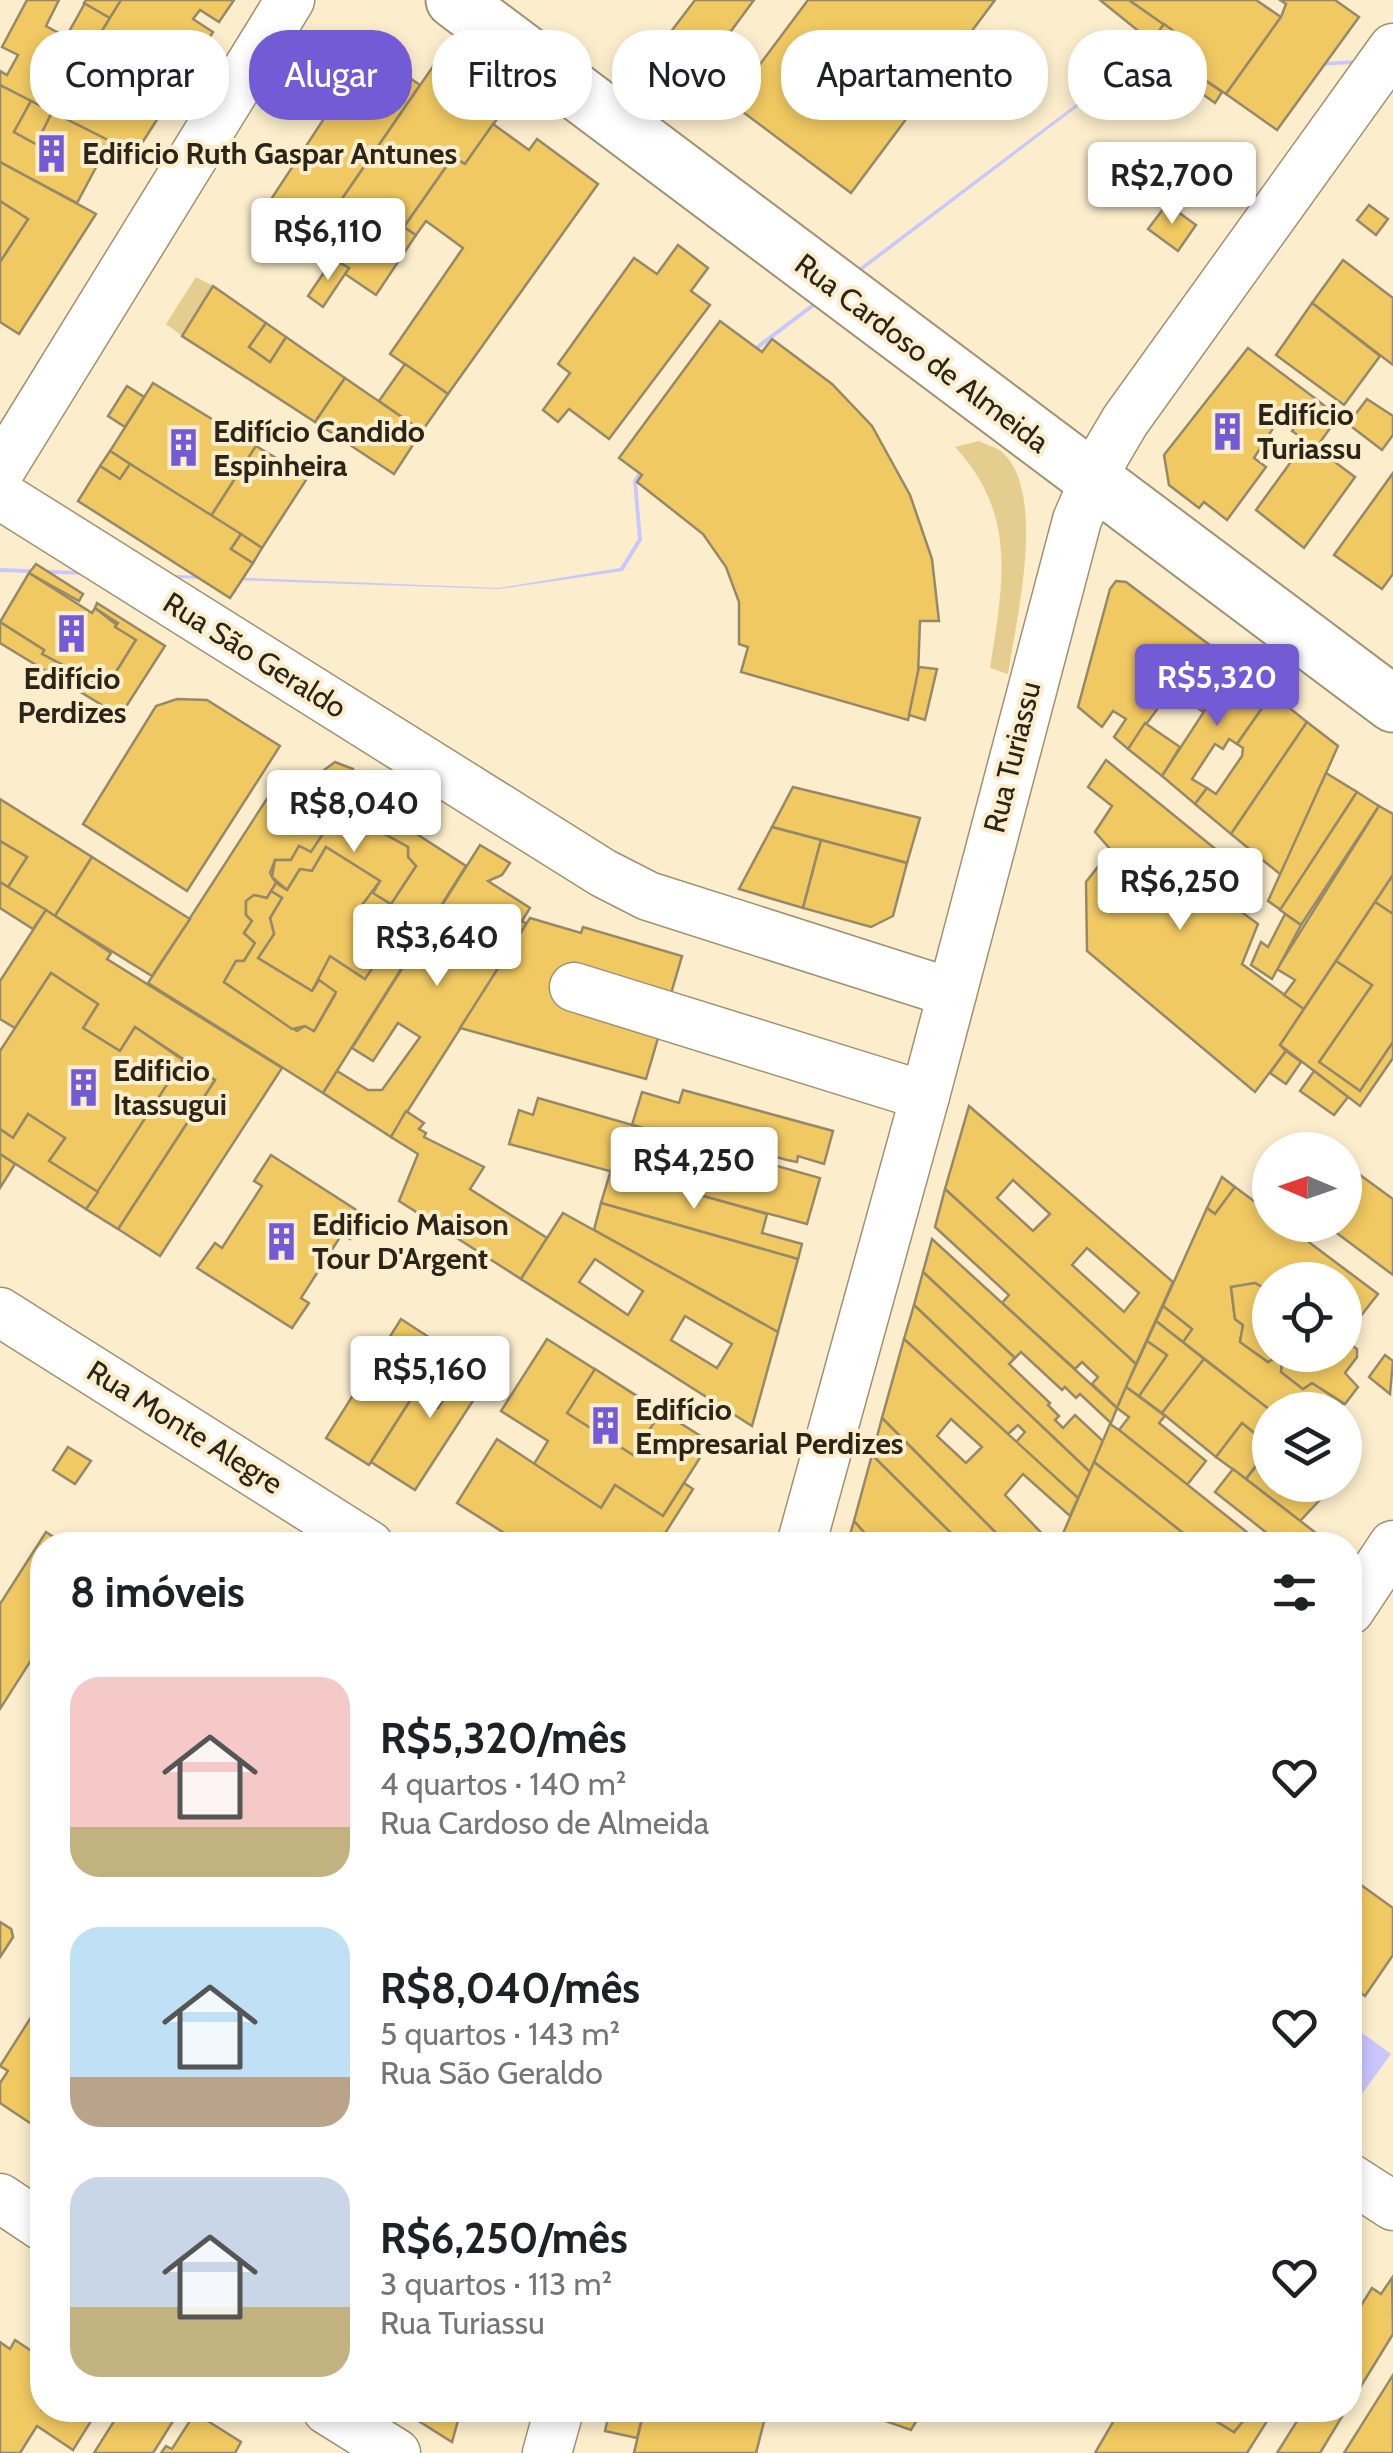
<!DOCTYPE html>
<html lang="pt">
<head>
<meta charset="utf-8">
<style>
  body { margin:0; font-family:Cabin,sans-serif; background:#f2f2f2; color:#202124; height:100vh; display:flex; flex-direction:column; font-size:38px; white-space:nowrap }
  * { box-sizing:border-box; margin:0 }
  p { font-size:32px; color:#757577 }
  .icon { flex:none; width:55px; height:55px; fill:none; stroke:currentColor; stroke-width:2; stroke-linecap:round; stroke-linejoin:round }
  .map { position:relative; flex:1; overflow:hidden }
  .details { position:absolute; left:30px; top:1532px; width:1332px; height:890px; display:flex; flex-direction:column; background:#fff; border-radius:40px; box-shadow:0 5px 15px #0003 }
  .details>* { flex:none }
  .banner { position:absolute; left:30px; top:30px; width:1335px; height:90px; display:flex; gap:20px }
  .needle { width:65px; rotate:272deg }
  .tools { position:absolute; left:1252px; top:1132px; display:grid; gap:20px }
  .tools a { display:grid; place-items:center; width:110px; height:110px; border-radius:50%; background:#fff; box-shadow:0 5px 15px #0003; font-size:50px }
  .price { position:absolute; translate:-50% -85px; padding:0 22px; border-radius:10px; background:#fff; color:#222; font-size:32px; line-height:65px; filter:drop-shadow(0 2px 5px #0008) }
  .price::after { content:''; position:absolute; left:50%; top:60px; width:30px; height:22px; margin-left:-15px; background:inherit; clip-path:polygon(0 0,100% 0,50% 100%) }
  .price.active { background:#725bd5; color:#fff }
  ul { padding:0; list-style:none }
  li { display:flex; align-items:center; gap:30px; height:250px; padding:0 40px }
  li span { display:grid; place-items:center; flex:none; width:280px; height:200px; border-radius:30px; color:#555 }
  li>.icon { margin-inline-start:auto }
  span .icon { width:120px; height:120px; fill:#fffc; stroke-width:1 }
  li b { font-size:42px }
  h2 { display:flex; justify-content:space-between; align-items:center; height:120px; padding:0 40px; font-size:42px }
  .pill { padding:0 35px; border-radius:40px; background:#fff; box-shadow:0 5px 15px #0003; font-size:35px; line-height:90px }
  .pill.active { background:#725bd5; color:#fff }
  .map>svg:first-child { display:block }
  .green { fill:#e5cc8f }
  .water { fill:#cac6fe }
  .building { fill:#f1c962; stroke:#96896a; stroke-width:2.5; fill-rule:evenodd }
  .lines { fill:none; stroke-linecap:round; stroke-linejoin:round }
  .minor-casing { stroke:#9f9272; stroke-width:51 }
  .major-casing { stroke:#9f9272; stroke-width:59 }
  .minor { stroke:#fff; stroke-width:48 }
  .major { stroke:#fff; stroke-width:55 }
  .labels { text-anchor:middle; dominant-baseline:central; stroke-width:8; stroke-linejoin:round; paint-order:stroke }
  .poi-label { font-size:30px; font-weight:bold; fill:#2a2518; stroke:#fceecc; text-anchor:start }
  .street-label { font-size:30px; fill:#2a2518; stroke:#fceecc }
</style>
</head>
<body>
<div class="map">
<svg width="1393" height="2453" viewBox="0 0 1393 2453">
  <rect width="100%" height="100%" fill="#fceecc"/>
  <!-- green -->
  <g class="green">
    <path d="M196,277l17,9 -31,50 -16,-12z"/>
    <path d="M979,441c6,3 16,6 22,10 47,40 15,169 7,223l-18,-6c13,-82 28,-154 -35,-221z"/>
  </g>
  <!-- water -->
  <g class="water">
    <path d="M1393,58v4l-275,14 -437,332 -44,74 5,58 -19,31 -124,18 -499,-17v-4l499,20 121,-20 18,-29 -5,-58 46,-77 437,-330z"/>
    <path d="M1358,2030l33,24 -35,48 -6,-4v-57z"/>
  </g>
  <!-- building -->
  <g class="building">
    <path d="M27,0h32l-13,26 20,11 19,-34 25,15 -58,94 -52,-27v-14l7,4 11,-20 -16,-8z"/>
    <path d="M86,0h35l-11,18 -26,-15z"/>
    <path d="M121,0h113l-15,22 -19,-12 -7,9 20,13 -78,122 -83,-42z"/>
    <path d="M695,0h59l-43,58 12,9 -35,46 -50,-38z"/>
    <path d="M808,0h187l-144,193 -120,-90z"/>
    <path d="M1100,0h29l35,24 -12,18z"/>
    <path d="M1129,0h127l25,17 -55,77 -49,-33 13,-18z"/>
    <path d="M1280,0h55l24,17 -82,113 -51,-36 55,-77 5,-13z"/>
    <path d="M1164,24l26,19 -13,18 45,31 -7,11 -71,-51z"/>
    <path d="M369,50l51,35 -109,159 -49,-31z"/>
    <path d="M436,62l66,50 -37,52 -12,-7 -49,70 12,8 -40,60 -31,-21 4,-6 -38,-24z"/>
    <path d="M0,85l31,16 -17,31 22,12 16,-32 58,29 -33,62 -77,-41z"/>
    <path d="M31,101l21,11 -16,32 -22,-12z"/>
    <path d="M493,124l36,26 8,-11 61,45 -150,210 -58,-40 73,-106 -37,-27 -10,14 -12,-8 49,-70 12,7z"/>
    <path d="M0,162l96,52 -77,120 -19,-12v-60l28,-43 -28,-18z"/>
    <path d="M0,201l28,18 -28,43z"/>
    <path d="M1167,204l29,21 -18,26 -30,-22z"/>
    <path d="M1369,205l19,14 -12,16 -19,-15z"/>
    <path d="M678,245l30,23 -17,23 19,14 -101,134 -40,-30 -11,13 -15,-12 27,-37 -12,-9 76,-106 23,16z"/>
    <path d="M333,259l16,9 -26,39 -15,-11z"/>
    <path d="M1343,260l50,38v67l-81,-62z"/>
    <path d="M213,286l53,37 -17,24 21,15 16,-25 59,41 -30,44 -133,-86z"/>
    <path d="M1312,303l68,53 -36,49 -68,-50z"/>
    <path d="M720,321l42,31 10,-13 60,45 40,42 38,69 22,64 7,62h-19l-2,54 -10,45 -167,-48 7,-25 -9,-3v-42l-13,-35 -23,-33 -66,-52 5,-7 -23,-17z"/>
    <path d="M266,323l20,14 -16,25 -21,-15z"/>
    <path d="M1248,348l68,51 -19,26 -15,-11 -28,44 12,9 -39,53 -23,-18 -5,6 -30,-23 -5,-30z"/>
    <path d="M405,364l43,30 -26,37 -43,-30z"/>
    <path d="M345,378l77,53 -28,43 -79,-52z"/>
    <path d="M153,383l103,63 -45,70 -101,-65z"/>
    <path d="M127,386l17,11 -19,30 -17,-11z"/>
    <path d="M1316,399l22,18 -22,31 39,29 -51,71 -48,-38 50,-69 -14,-10z"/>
    <path d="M1367,399l26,17v19l-11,15 -34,-26z"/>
    <path d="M256,446l52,31 -46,71 -51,-32z"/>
    <path d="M110,451l20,13 -10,15 -20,-13z"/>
    <path d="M130,464l111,70 -10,15 22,14 -23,35 -152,-97 22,-35 20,13z"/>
    <path d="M1393,473v101l-11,15 -48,-34z"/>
    <path d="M241,534l21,14 -9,15 -22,-14z"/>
    <path d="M36,564l47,30 -4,7 -50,-28z"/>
    <path d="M29,573l63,40 3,-5 41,32 -30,48 -64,-34 2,-4 -44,-28z"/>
    <path d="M1116,581l10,1 109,82 -32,48 -31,-23 -44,60 -14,-12 12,-18 -13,-8 -11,16 -24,-20 32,-118z"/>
    <path d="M97,603l68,43 -45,70 -120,-73v-21l44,28 -2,4 64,34 30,-48 -21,-13 3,-4 -23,-15z"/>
    <path d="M1235,664l37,30 -35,50 -8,-5 -6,10 -8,-5 -23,35 15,9 -12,16 -33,-28z"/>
    <path d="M919,667l18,2 -12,51 -16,-5z"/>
    <path d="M1272,694l35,28 -76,112 -36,-30 12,-16 9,6 26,-38 1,-8 -6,-4z"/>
    <path d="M177,699l30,1 73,46 -93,145 -104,-67 73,-118z"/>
    <path d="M1307,722l31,24 -57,129 -50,-41z"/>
    <path d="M1145,723l35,24 -18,29 -34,-27z"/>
    <path d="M1106,760l118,96 -21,28 55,40 -16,40 62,45 -24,36 6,6 -31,41 -168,-141 -1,-69 25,-32 -16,-18 17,-26 -24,-19z"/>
    <path d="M335,762l18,7 1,15 -28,3 -2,-17z"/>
    <path d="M1326,773l31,19 -76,118 -13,-9z"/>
    <path d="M325,783l1,4 15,-2 125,81 -143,227 -175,-110 122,-189 33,23zM335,807l73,40v10l8,9 -25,38 -21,-13 -14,22 37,23 -28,43 -35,-23 -13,22 18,17 -21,36 -9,-5 -8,5 -73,-49 12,-21h8l11,-18 -11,-10 8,-12 -6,-6v-14l8,-6 13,3 9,-15 -6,-10 5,-13h16l8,-14 12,6 12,-18 -3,-6z"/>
    <path d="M793,787l127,31 -13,45 -135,-36z"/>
    <path d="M1357,792l22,14 -78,119 -21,-15z"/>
    <path d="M0,799l92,58 -37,59 -47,-29 19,-30 -27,-16z"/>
    <path d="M1379,806l14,8v61l-89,134 -20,-14 11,-15 -18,-11z"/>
    <path d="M335,807l73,40v10l8,9 -25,38 -18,-11 7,-12 -54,-34 -14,24 -12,-2 -13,21 -15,-13 3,-17h16l8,-14 12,6 12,-18 -3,-6z"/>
    <path d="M772,827l49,13 -18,68 -64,-19z"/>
    <path d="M821,840l86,23 -14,53 -22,11 -68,-19z"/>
    <path d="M0,841l27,16 -19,30 -8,-5z"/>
    <path d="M480,845l30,18 -8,12 -14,6 42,27 -8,13 5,3 -136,213 -68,-44 14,-22 31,19h14l38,-53 -22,-14 -25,38 -21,-13z"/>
    <path d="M326,847l54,34 -24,32 37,23 -28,43 -35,-23 -18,35 -54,-33 16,-24 -4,-16 12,-20 -11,-7 5,-8 11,7 13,-21 12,2z"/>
    <path d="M92,857l98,62 -38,57 -97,-60z"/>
    <path d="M1393,875v39l-18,-12z"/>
    <path d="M0,882l46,28 -13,19 -33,-21z"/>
    <path d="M271,891l11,7 -12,20 4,16 -16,24 54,33 7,-11 17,12 -22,39 -9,-5 -13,3 -68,-47 12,-21h8l11,-18 -11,-10 8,-12 -6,-6v-14l8,-6 13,3z"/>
    <path d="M1375,902l18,12v128l-33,49 -41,-29 53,-77 -36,-24z"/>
    <path d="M46,910l65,43 -4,6 175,109 -122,188 -42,-27 97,-149 -80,-53 -15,24 -37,-23 15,-24 -47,-31 -36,55 -15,-9v-38z"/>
    <path d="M1285,914l16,11 -29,54 -21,-14 10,-23 7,5z"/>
    <path d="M530,918l51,15 2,-6 99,29 -36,123 -186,-51z"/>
    <path d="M1336,961l36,24 -53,77 41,29 33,-49v16l-33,48 -80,-61z"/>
    <path d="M51,973l47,31 -15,24 37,23 15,-24 48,33 -85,132 -49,-31 16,-23 -37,-24 -15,24 -13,-9v-78z"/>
    <path d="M1286,1051l15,11 -15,22 -16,-11z"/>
    <path d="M183,1060l32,20 -97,149 -32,-20z"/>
    <path d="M1314,1071l34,26 -14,18 -34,-24z"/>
    <path d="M683,1090l150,41 -9,33 -26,-8 -1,6 -10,-2 -86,-24 -2,8 -67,-19 10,-33 37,11z"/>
    <path d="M538,1098l161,46 -2,8 63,18 3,-8 57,16 -13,46 -298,-80 10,-34 14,5z"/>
    <path d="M969,1106l204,176 -37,82 -191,-175zM1013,1180l37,34 -17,17 -36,-33zM1087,1248l52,45 -15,19 -52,-47z"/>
    <path d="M406,1111l18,12 -5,6 7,4 -2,4 60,30 -14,22 77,49 -26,41 -122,-78 19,-47 -27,-17z"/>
    <path d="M28,1114l37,24 -16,23 49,31 -12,17 -86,-55v-25l13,9z"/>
    <path d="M0,1154l15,10 -15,24z"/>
    <path d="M271,1155l93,60 -14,24 -8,-5 -41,64 8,5 -17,25 -95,-60 18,-25 7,5 40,-62 -8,-5z"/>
    <path d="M1345,1164l48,35v76l-67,-50h19z"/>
    <path d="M611,1170l156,44 -5,19 40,11 -4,15 -197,-56z"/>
    <path d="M1222,1177l13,10 -20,27 -8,-6z"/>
    <path d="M1235,1187l35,26v12h16l92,69 -25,32 -8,-16v-30h-39l-20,-11 -8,11h-8l-2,14 -13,-11 -24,4 4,32 8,6 -3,17 28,20 7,-4 7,5 -1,9 22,17 9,-6 31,20 -5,7h-68l-87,-68 9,-13 -29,-23 44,-98 8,6z"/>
    <path d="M945,1189l191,175 -19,44 -25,-24 6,-7 -16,-15 -7,7 -73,-66 7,-8 -74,-68z"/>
    <path d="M601,1203l197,56 -20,73 -184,-102z"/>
    <path d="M563,1213l215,119 -26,94 -231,-147zM595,1259l48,32 -15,24 -49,-33zM685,1316l47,28 -15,24 -46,-28z"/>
    <path d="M932,1239l185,169 -6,15 -31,-29 -4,4 -11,-11 -3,3 -41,-38 -6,6 -92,-86z"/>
    <path d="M923,1272l92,86 -6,6 41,39 -2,2 11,11 -4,4 8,8 12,-13 28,26 -13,31 -176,-167z"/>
    <path d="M1255,1283l15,8v64h48l10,7 5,-7h12v-14l12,8v8l-12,16 13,14 -13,17 -33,-21 -9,6 -22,-17 1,-9 -7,-5 -7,4 -28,-20 3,-17 -8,-6 -4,-32z"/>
    <path d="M914,1305l176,167 -12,26 -62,-56 9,-10 -7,-7 -10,9 -104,-95z"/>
    <path d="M1163,1306l29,23 -9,13 -27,-21z"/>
    <path d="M401,1319l43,28 -75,118 -43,-27z"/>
    <path d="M1156,1321l48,38 -42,54 -23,-17 28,-41 -20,-14z"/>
    <path d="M547,1339l163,103 -47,74 -48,-31 -14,23 -67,-44 14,-23 -47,-30z"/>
    <path d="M904,1339l174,159 -8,18 -47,-42 -18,21 48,50h-45l-126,-127zM951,1419l31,28 -16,16 -29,-27z"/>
    <path d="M1147,1341l20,14 -28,41 -13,-9z"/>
    <path d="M444,1347l45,29 -74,114 -44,-28 44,-69 23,15 12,-18 -24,-15z"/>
    <path d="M1385,1355l8,6 -3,33 -21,-17z"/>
    <path d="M1204,1359l66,51v36l-28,-23 -26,34 -54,-44z"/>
    <path d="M595,1369l66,43 -28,43 -66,-42z"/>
    <path d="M1126,1387l39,29 -6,7 47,38 -19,24 -68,-55 10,-13 -12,-9z"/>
    <path d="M882,1418l126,127h-45l-91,-90z"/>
    <path d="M1242,1423l28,23 -24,33 -30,-22z"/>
    <path d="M1110,1424l9,6 144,115h-65l-104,-83z"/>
    <path d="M497,1439l104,69 14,-23 48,31 21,-33 9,6 -29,46 15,10h-156l-66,-42z"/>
    <path d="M68,1447l23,14 -16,23 -22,-14z"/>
    <path d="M1270,1449v36l62,2 -32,34 -54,-42z"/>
    <path d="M872,1455l91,90h-88l-21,-24z"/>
    <path d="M1094,1462l104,83h-140z"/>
    <path d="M1233,1469l92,71 -3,5h-40l-67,-53z"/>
    <path d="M854,1521l21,24h-28z"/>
    <path d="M46,1532l20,13h-24v98l-42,66v-105z"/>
    <path d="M1350,1877l43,31v47l-28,41 -10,-7 -5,7z"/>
    <path d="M0,1922l11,7 2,8 -13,20z"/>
    <path d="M0,1922l11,7 2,8 -13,20z"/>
    <path d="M42,2000v131l-42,-28v-20l8,-12 -8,-5z"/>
    <path d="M1392,2278l1,56 -43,70v-81l22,-35 9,6z"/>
    <path d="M15,2340l27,18v52h56l-25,40 -36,-24 -17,27h-20v-111l10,7z"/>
    <path d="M1393,2375v78h-49z"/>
    <path d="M121,2410h59l-27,43h-59z"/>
    <path d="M401,2410h60l-9,32z"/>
    <path d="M644,2410h123l-11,43h-122z"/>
    <path d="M644,2410l-7,28 -32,-7 5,-21z"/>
    <path d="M876,2410h47l-12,20 -37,-13z"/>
    <path d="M1120,2410h78l36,22 18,-22h22l-27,43h-152z"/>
    <path d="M1198,2410h54l-18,22z"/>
    <path d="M1304,2410h42l-26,43h-43z"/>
    <path d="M195,2413l46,29 -6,11h-74l5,-7 6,3z"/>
  </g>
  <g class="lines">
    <defs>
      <g id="minor">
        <path d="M0,471l290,-471"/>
        <path d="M0,495l603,378 45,23 304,97"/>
        <path d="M574,987l351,109"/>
        <path d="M0,1312l369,233"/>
        <path d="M801,1545l124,-449 152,-576 28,-65 20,-34 268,-373"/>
        <path d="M1350,1610l43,-65"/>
        <path d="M1350,2178l43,28"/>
        <path d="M0,2198l42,28"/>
        <path d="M327,2410l69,43"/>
        <path d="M547,2453l12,-43"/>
      </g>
      <path id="major" d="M454,0l939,704"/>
    </defs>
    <!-- minor casing -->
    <use href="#minor" class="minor-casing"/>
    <!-- major casing -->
    <use href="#major" class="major-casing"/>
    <!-- minor -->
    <use href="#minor" class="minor"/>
    <!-- major -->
    <use href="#major" class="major"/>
  </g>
  <!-- icons -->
  <defs>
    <symbol id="building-bare" viewBox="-9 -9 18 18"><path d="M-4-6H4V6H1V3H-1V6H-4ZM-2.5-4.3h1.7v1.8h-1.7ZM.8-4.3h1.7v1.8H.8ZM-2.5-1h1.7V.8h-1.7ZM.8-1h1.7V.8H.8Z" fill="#725bd5" stroke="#fceecc" stroke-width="2.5" paint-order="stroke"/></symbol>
  </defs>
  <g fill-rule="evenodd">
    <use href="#building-bare" x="24" y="126" width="55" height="55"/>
    <use href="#building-bare" x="1200" y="404" width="55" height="55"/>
    <use href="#building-bare" x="156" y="420" width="55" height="55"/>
    <use href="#building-bare" x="44" y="606" width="55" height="55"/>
    <use href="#building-bare" x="56" y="1060" width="55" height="55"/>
    <use href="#building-bare" x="254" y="1214" width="55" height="55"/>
    <use href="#building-bare" x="578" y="1398" width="55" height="55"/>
  </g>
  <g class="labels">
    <!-- poi labels -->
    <g class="poi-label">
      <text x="82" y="153">Edificio Ruth Gaspar Antunes</text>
      <text x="1257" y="414">Edifício<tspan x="1257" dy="34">Turiassu</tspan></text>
      <text x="213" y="431">Edifício Candido<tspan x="213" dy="34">Espinheira</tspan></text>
      <text x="72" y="678" text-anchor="middle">Edifício<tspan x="72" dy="34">Perdizes</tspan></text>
      <text x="113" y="1070">Edificio<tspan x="113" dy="34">Itassugui</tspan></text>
      <text x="312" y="1224">Edificio Maison<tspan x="312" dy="34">Tour D'Argent</tspan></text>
      <text x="635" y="1409">Edifício<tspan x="635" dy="34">Empresarial Perdizes</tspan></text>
    </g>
    <!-- street labels -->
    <g class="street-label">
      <text transform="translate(922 353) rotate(37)">Rua Cardoso de Almeida</text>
      <text transform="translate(255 655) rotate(32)">Rua São Geraldo</text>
      <text transform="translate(1012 757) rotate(-76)">Rua Turiassu</text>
      <text transform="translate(185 1427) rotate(32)">Rua Monte Alegre</text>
    </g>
  </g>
</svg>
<div class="tools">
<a><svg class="needle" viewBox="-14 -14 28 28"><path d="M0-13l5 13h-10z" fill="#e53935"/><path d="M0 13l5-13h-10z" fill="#757577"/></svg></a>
<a><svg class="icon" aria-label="locate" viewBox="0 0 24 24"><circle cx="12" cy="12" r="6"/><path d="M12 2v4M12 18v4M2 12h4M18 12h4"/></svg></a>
<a><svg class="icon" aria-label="layers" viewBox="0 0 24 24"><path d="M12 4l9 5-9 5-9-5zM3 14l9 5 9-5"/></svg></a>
</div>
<b class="price" style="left:1172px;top:227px">R$2,700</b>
<b class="price" style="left:328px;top:283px">R$6,110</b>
<b class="price active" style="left:1217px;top:729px">R$5,320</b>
<b class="price" style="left:354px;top:855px">R$8,040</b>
<b class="price" style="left:1180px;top:933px">R$6,250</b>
<b class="price" style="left:437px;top:989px">R$3,640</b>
<b class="price" style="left:694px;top:1212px">R$4,250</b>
<b class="price" style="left:430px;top:1421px">R$5,160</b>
<div class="banner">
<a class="pill">Comprar</a>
<a class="pill active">Alugar</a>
<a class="pill">Filtros</a>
<a class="pill">Novo</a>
<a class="pill">Apartamento</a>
<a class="pill">Casa</a>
</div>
<section class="details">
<h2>8 imóveis<svg class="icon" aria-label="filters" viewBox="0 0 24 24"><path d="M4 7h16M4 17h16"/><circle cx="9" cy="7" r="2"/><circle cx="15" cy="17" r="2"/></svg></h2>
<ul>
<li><span style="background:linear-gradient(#f6c9c9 75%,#c2b280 0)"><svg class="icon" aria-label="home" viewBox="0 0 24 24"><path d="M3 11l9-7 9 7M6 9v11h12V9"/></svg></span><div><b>R$5,320/mês</b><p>4 quartos · 140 m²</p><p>Rua Cardoso de Almeida</p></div><svg class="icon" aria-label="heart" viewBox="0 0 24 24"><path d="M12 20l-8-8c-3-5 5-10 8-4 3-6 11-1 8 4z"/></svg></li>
<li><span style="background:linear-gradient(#bfe0f5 75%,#b9a48a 0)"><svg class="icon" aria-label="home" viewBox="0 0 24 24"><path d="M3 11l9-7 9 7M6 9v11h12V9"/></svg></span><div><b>R$8,040/mês</b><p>5 quartos · 143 m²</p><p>Rua São Geraldo</p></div><svg class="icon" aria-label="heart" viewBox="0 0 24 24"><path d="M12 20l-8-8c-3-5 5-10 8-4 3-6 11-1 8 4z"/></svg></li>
<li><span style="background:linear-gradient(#c9d6e8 65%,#c2b280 0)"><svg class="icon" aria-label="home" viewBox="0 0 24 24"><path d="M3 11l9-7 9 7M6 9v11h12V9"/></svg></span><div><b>R$6,250/mês</b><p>3 quartos · 113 m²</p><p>Rua Turiassu</p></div><svg class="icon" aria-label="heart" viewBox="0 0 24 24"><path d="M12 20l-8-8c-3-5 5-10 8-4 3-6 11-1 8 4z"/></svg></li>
</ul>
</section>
</div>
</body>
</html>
